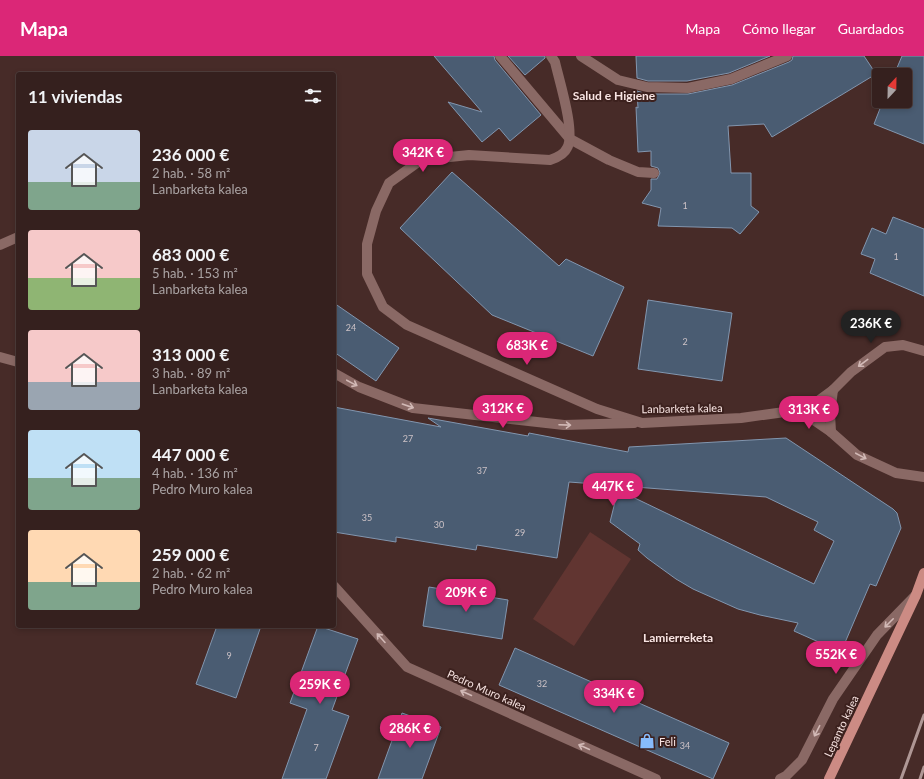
<!DOCTYPE html>
<html lang="es">
<head>
<meta charset="utf-8">
<style>
  body { margin:0; font-family:Lato,sans-serif; background:#3d2827; color:#f1f3f6; height:100vh; display:flex; flex-direction:column; font-size:15px; white-space:nowrap }
  * { box-sizing:border-box; margin:0 }
  p { font-size:13px; color:#aaa3a4 }
  .icon { flex:none; width:22px; height:22px; fill:none; stroke:currentColor; stroke-width:2; stroke-linecap:round; stroke-linejoin:round }
  .map { position:relative; flex:1; overflow:hidden }
  .drawer { position:absolute; left:16px; top:16px; width:320px; height:556px; display:flex; flex-direction:column; background:#35201e; border-radius:4px; box-shadow:0 2px 6px #0003,0 0 0 1px #4f3e3c }
  .drawer>* { flex:none }
  .needle { width:26px; rotate:22deg }
  .fabs { position:absolute; left:872px; top:12px; display:grid; gap:8px }
  .fabs a { display:grid; place-items:center; width:40px; height:40px; border-radius:4px; background:#35201e; box-shadow:0 2px 6px #0003,0 0 0 1px #4f3e3c; font-size:20px }
  .price { position:absolute; translate:-50% -34px; padding:0 9px; border-radius:14px; background:#db2777; color:#fff; font-size:13px; line-height:26px; filter:drop-shadow(0 1px 2px #0008) }
  .price::after { content:''; position:absolute; left:50%; top:24px; width:12px; height:9px; margin-left:-6px; background:inherit; clip-path:polygon(0 0,100% 0,50% 100%) }
  .price.current { background:#222; color:#fff }
  ul { padding:0; list-style:none }
  li { display:flex; align-items:center; gap:12px; height:100px; padding:0 12px }
  li span { display:grid; place-items:center; flex:none; width:112px; height:80px; border-radius:4px; color:#555 }
  li>.icon { margin-inline-start:auto }
  span .icon { width:48px; height:48px; fill:#fffc; stroke-width:1 }
  li b { font-size:17px }
  h2 { display:flex; justify-content:space-between; align-items:center; height:48px; padding:0 12px; font-size:17px }
  header { display:flex; align-items:center; gap:24px; box-sizing:border-box; height:56px; padding:0 20px; background:#db2777; color:#fff }
  header strong { font-size:19px }
  nav { display:flex; gap:22px; margin-inline-start:auto; font-size:14px }
  .map>svg:first-child { display:block }
  .green { fill:#613531 }
  .building { fill:#4a5c72; stroke:#8296af }
  .lines { fill:none; stroke-linecap:round; stroke-linejoin:round }
  .street { stroke:#8a6965; stroke-width:10 }
  .primary { stroke:#cc8b84; stroke-width:10 }
  .rail { stroke:#af9795; stroke-width:3 }
  .oneway { stroke:#d2b9b6 }
  .labels { text-anchor:middle; dominant-baseline:central; stroke-width:4; stroke-linejoin:round; paint-order:stroke }
  .number-label { font-size:9px; fill:#ccc2c6 }
  .street-label { font-size:11px; fill:#f8e4e2; stroke:#3c211e }
  .poi-label { font-size:11px; fill:#f8e4e2; stroke:#3c211e; text-anchor:start }
  .neighbourhood-label { font-size:12px; font-weight:bold; fill:#f8e4e2; stroke:#3c211e }
</style>
</head>
<body>
<header>
<strong>Mapa</strong>
<nav><a>Mapa</a><a>Cómo llegar</a><a>Guardados</a></nav>
</header>
<div class="map">
<svg width="924" height="723" viewBox="0 0 924 723">
  <rect width="100%" height="100%" fill="#472b28"/>
  <!-- green -->
  <path class="green" d="M590,476l41,27 -57,87 -41,-27z"/>
  <!-- building -->
  <g class="building">
    <path d="M434,0h60l1,4 46,55 -31,26 -11,-13 -17,14 -34,-40 34,10z"/>
    <path d="M508,0h37v2l-20,17z"/>
    <path d="M636,0h134l-41,17 -42,8h-39l-11,-3z"/>
    <path d="M793,0h71l12,18 -104,63 -8,-13 -36,2 3,47h20v33l8,6 -19,22 -8,-6 -74,-2 3,-18 -19,-5 9,-13v-11h6l3,-6 -2,-5 -7,-2v-15l-13,1 -2,-45 2,1 -1,-17 10,3h41l44,-9 57,-23 3,-2z"/>
    <path d="M902,0h22v88l-50,-20 9,-23h22v-26h-11z"/>
    <path d="M452,116l107,94 7,-7 58,28 -31,69 -101,-41 -92,-87z"/>
    <path d="M893,161l31,12v67l-54,-23 5,-14 -14,-5 11,-26 14,6z"/>
    <path d="M648,244l84,13 -10,68 -84,-12z"/>
    <path d="M334,247l65,45 -23,33 -42,-29z"/>
    <path d="M334,351l107,20 -13,-9 100,18 1,-3 99,19 1,-5 157,-9 107,71 4,4 4,15 -25,58 -6,-2 -29,68 -47,-21 4,-8 -38,-8 -22,-6 -45,-20 -17,-10 -29,-21 -9,-8 2,-6 -30,-22 8,-32 196,94 20,-43 -20,-11 4,-8 -52,-25 -197,-15 -12,76 -80,-13 -1,5 -80,-13v5l-62,-10z"/>
    <path d="M429,531l79,13 -6,39 -79,-13z"/>
    <path d="M217,570h44l-25,72 -40,-14z"/>
    <path d="M318,570l40,13 -26,71 17,6 -23,63h-44l25,-70 -17,-6z"/>
    <path d="M515,592l214,95 -16,36 -214,-94z"/>
    <path d="M402,657l39,14 -19,52h-44z"/>
  </g>
  <g class="lines">
    <!-- street -->
    <g class="street">
      <path d="M500,0l70,83 39,21 29,12 16,1"/>
      <path d="M551,0l4,6c4,18 21,71 12,86 -3,7 -11,10 -17,12l-81,-5 -48,5 -32,23 -13,28 -9,33v30l16,33 24,18 190,84 45,14 99,-5 58,-8 19,-9 15,-11 18,-18 34,-25 18,-2 21,6"/>
      <path d="M581,0l37,24 29,7 41,1 43,-9 56,-23"/>
      <path d="M0,189l18,-8"/>
      <path d="M0,301l18,5"/>
      <path d="M334,317l25,14 54,21 151,17 70,-2"/>
      <path d="M799,354l32,22 26,23 39,18 28,4"/>
      <path d="M831,376l-1,-18 3,-24"/>
      <path d="M334,530l73,81 249,112"/>
      <path d="M780,723l6,-3 16,-16 31,-61 44,-64 38,-39"/>
    </g>
    <!-- primary -->
    <path class="primary" d="M829,723l87,-184 8,-22"/>
    <!-- rail -->
    <g class="rail">
      <path d="M901,723l23,-64"/>
      <path d="M920,723l4,-12"/>
    </g>
  </g>
  <!-- one-way arrows -->
  <defs><path id="oneway-shaft" d="M-6 0H5M1.5-3L5.5 0L1.5 3" fill="none" stroke-width="1.6" stroke-linecap="round" stroke-linejoin="round"/></defs>
  <g class="oneway">
    <use href="#oneway-shaft" transform="translate(863 307) rotate(143)"/>
    <use href="#oneway-shaft" transform="translate(352 327) rotate(28)"/>
    <use href="#oneway-shaft" transform="translate(408 350) rotate(19)"/>
    <use href="#oneway-shaft" transform="translate(565 369) rotate(2)"/>
    <use href="#oneway-shaft" transform="translate(861 400) rotate(28)"/>
    <use href="#oneway-shaft" transform="translate(889 567) rotate(135)"/>
    <use href="#oneway-shaft" transform="translate(381 582) rotate(-132)"/>
    <use href="#oneway-shaft" transform="translate(466 637) rotate(-156)"/>
    <use href="#oneway-shaft" transform="translate(817 675) rotate(117)"/>
    <use href="#oneway-shaft" transform="translate(584 691) rotate(-156)"/>
  </g>
  <!-- icons -->
  <defs>
    <symbol id="shop-bare" viewBox="-9 -9 18 18"><path d="M-5-2.5h2.3a2.7 3.5 0 0 1 5.4 0H5L5.5 6h-11ZM-1.5-2.5h3a1.5 2.3 0 0 0-3 0Z" fill="#87bbfb" stroke="#3c211e" stroke-width="2.5" paint-order="stroke"/></symbol>
  </defs>
  <g fill-rule="evenodd">
    <use href="#shop-bare" x="636" y="674" width="22" height="22"/>
  </g>
  <g class="labels">
    <!-- number labels -->
    <g class="number-label">
      <text x="685" y="149">1</text>
      <text x="896" y="200">1</text>
      <text x="351" y="271">24</text>
      <text x="685" y="285">2</text>
      <text x="408" y="382">27</text>
      <text x="482" y="414">37</text>
      <text x="367" y="461">35</text>
      <text x="439" y="468">30</text>
      <text x="520" y="476">29</text>
      <text x="229" y="599">9</text>
      <text x="542" y="627">32</text>
      <text x="685" y="689">34</text>
      <text x="316" y="691">7</text>
    </g>
    <!-- street labels -->
    <g class="street-label">
      <text transform="translate(682 352) rotate(-1)">Lanbarketa kalea</text>
      <text transform="translate(487 634) rotate(24)">Pedro Muro kalea</text>
      <text transform="translate(841 670) rotate(-65)">Lepanto kalea</text>
    </g>
    <!-- poi labels -->
    <g class="poi-label">
      <text x="659" y="685">Feli</text>
    </g>
    <!-- neighbourhood labels -->
    <g class="neighbourhood-label">
      <text x="614" y="39">Salud e Higiene</text>
      <text x="678" y="581">Lamierreketa</text>
    </g>
  </g>
</svg>
<div class="fabs">
<a><svg class="needle" viewBox="-14 -14 28 28"><path d="M0-13l5 13h-10z" fill="#e53935"/><path d="M0 13l5-13h-10z" fill="#aaa3a4"/></svg></a>
</div>
<b class="price" style="left:423px;top:117px">342K €</b>
<b class="price current" style="left:871px;top:288px">236K €</b>
<b class="price" style="left:527px;top:310px">683K €</b>
<b class="price" style="left:503px;top:373px">312K €</b>
<b class="price" style="left:809px;top:374px">313K €</b>
<b class="price" style="left:613px;top:451px">447K €</b>
<b class="price" style="left:466px;top:557px">209K €</b>
<b class="price" style="left:836px;top:619px">552K €</b>
<b class="price" style="left:320px;top:649px">259K €</b>
<b class="price" style="left:614px;top:658px">334K €</b>
<b class="price" style="left:410px;top:693px">286K €</b>
<section class="drawer">
<h2>11 viviendas<svg class="icon" aria-label="filters" viewBox="0 0 24 24"><path d="M4 7h16M4 17h16"/><circle cx="9" cy="7" r="2"/><circle cx="15" cy="17" r="2"/></svg></h2>
<ul>
<li><span style="background:linear-gradient(#c9d6e8 65%,#7fa58c 0)"><svg class="icon" aria-label="home" viewBox="0 0 24 24"><path d="M3 11l9-7 9 7M6 9v11h12V9"/></svg></span><div><b>236 000 €</b><p>2 hab. · 58 m²</p><p>Lanbarketa kalea</p></div></li>
<li><span style="background:linear-gradient(#f6c9c9 60%,#8fb573 0)"><svg class="icon" aria-label="home" viewBox="0 0 24 24"><path d="M3 11l9-7 9 7M6 9v11h12V9"/></svg></span><div><b>683 000 €</b><p>5 hab. · 153 m²</p><p>Lanbarketa kalea</p></div></li>
<li><span style="background:linear-gradient(#f6c9c9 65%,#9aa5b1 0)"><svg class="icon" aria-label="home" viewBox="0 0 24 24"><path d="M3 11l9-7 9 7M6 9v11h12V9"/></svg></span><div><b>313 000 €</b><p>3 hab. · 89 m²</p><p>Lanbarketa kalea</p></div></li>
<li><span style="background:linear-gradient(#bfe0f5 60%,#7fa58c 0)"><svg class="icon" aria-label="home" viewBox="0 0 24 24"><path d="M3 11l9-7 9 7M6 9v11h12V9"/></svg></span><div><b>447 000 €</b><p>4 hab. · 136 m²</p><p>Pedro Muro kalea</p></div></li>
<li><span style="background:linear-gradient(#ffd9b3 65%,#7fa58c 0)"><svg class="icon" aria-label="home" viewBox="0 0 24 24"><path d="M3 11l9-7 9 7M6 9v11h12V9"/></svg></span><div><b>259 000 €</b><p>2 hab. · 62 m²</p><p>Pedro Muro kalea</p></div></li>
</ul>
</section>
</div>
</body>
</html>
